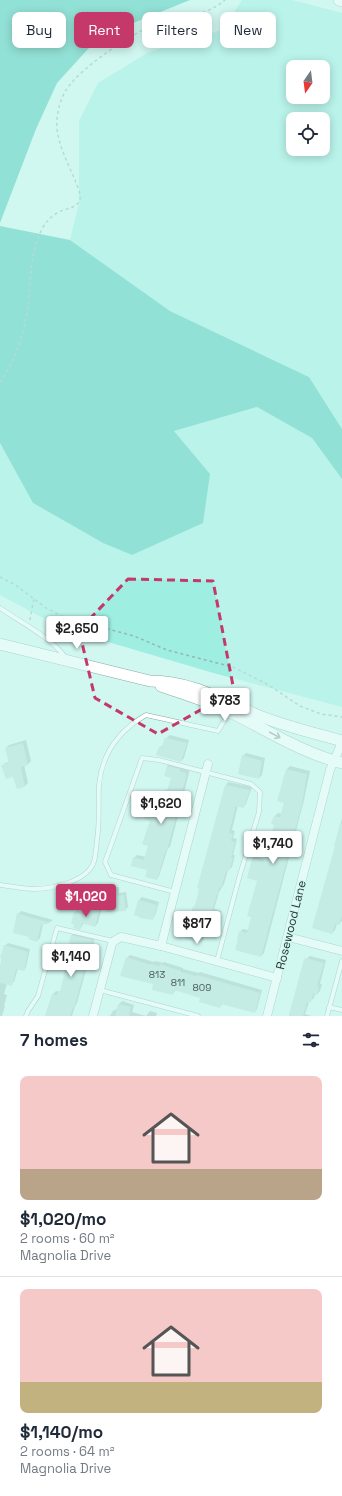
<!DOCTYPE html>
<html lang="en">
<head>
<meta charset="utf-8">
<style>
  body { margin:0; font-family:"Space Grotesk",sans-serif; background:#f6f6f7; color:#1f2937; height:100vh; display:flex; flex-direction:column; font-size:15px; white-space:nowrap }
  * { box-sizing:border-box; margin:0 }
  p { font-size:13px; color:#747a83 }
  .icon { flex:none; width:22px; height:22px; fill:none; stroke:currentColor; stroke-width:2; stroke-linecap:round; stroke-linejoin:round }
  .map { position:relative; height:1016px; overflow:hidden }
  .sheet { display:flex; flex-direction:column; background:#fff; flex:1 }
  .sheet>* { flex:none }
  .top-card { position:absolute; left:12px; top:12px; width:318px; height:36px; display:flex; gap:8px }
  .needle { width:26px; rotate:194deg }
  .controls { position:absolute; left:286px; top:60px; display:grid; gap:8px }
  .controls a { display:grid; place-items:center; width:44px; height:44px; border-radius:8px; background:#fff; box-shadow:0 2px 10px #0003; font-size:20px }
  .price { position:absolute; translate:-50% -34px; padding:0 9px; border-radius:4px; background:#fff; color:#222; font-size:13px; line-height:26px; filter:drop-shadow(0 1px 2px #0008) }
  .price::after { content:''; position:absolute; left:50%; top:24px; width:12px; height:9px; margin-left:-6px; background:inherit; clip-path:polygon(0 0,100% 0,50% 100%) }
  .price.current { background:#c5396a; color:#fff }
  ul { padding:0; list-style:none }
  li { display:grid; align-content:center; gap:8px; height:212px; padding:0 20px }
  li+li { border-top:1px solid #e0e1e3 }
  li span { display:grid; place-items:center; height:124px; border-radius:8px; color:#555 }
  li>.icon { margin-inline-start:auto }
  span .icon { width:72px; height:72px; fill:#fffc; stroke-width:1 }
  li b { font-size:17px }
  h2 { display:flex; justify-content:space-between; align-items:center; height:48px; padding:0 20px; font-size:17px }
  .tag { padding:0 14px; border-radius:8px; background:#fff; box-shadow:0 2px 10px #0003; font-size:14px; line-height:36px }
  .tag.current { background:#c5396a; color:#fff }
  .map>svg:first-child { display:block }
  .green { fill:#9eeee2; fill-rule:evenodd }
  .forest { fill:#48c6b6 }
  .shadow { fill:#0003 }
  .building { fill:#b6dcd5 }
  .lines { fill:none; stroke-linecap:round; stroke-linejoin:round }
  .lane-casing { stroke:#87aca5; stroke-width:5 }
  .street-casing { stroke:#87aca5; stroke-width:9 }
  .secondary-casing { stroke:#87aca5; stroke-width:12 }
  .path { stroke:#98b7b1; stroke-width:1.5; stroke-dasharray:3 3; stroke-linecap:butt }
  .lane { stroke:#fff; stroke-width:4 }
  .street { stroke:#fff; stroke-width:8 }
  .secondary { stroke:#fff; stroke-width:11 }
  .oneway { stroke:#949b9a }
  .marked { fill:none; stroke:#c5396a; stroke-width:3; stroke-dasharray:8 5; stroke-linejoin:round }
  .labels { text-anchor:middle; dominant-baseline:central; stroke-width:3; stroke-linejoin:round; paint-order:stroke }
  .number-label { font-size:10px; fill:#4c605c }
  .street-label { font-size:12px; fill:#283734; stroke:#d0f7f0 }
</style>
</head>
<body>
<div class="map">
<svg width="342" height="1016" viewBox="0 0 342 1016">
  <rect width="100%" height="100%" fill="#d0f7f0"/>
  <!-- green -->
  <g class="green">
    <path d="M242,0h50l50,13v416l-33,-52 -139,-66 -100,-71 9,-37v-82l19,-38 51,-31 73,-22zM293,67h30v30h-30zM293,119h30v30h-30z"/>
    <path d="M257,407l55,31 30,41v228l-125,-33 -153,-45 -64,-34v-152l33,60 70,40 29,12 78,-81 -36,-43z"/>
  </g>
  <!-- forest -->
  <g class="forest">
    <path d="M0,0h190l-91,37 -42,46 -21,46 -36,94z"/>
    <path d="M0,226l70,14 100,71 139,66 33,52v50l-30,-41 -55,-31 -83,24 36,43 -7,49 -71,32 -29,-12 -70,-40 -33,-60z"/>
  </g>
  <!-- shadow -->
  <g class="shadow">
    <path d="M170,735l19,5 -5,18 -3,3 -21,-14 4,-2 1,-6z"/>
    <path d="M26,740l5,21 -3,3 -4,1 4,18 -3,3 -23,-20 3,-3 4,-1 -3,-14 3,-3z"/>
    <path d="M246,753l19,5 -3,17 -3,3 -16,-22z"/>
    <path d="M170,763l12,3 -1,2 8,2v3l-19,74 -2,1 -9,28 -3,3 -8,-10 -14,-11 3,-3 9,2 3,-12 2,-25 -5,-7 5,-3 2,-8 3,-3 5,1 2,-7 3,-3 2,1 4,-14 -5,-11z"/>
    <path d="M290,766l20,5 -6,29 -40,153 -3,3 -21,-24 3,-3 5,1 4,-13 6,-37 -6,-21 3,-3 10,3 10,-35v-8l3,-3 4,1 3,-12 -7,-2 9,-31z"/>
    <path d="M228,782l24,5 -6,17 -3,3 -5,-2 -6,25 3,1 -2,7 4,1 -4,16h2l-3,12 -4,3 -4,14 -5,8 -5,17 7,2 -2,6 -3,3h-2l-2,9 -3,3 -4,-1 -1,8 -3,3 -13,-17 11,-31 1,-6h-2l28,-103z"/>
    <path d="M342,818v103l-3,3h-2l-2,6 -3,3 5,-87 -2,-1z"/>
    <path d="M119,887v6l7,-1 2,15 -3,3 -20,-19 3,-3z"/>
    <path d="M142,897l17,5 -4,14 -3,3 -13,-19z"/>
    <path d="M90,902l12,4 -4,17 -3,3 -11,-3 -4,6 -6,-16 3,-3 8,2 2,-7z"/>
    <path d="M21,911l32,9 -3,2 -7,2 -3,14 -3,3 -19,-27z"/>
    <path d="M75,932l20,5 -18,66 -2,3 -3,10h-26l7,-22 3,-3 3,1 3,-3 10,-46v-8z"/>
    <path d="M8,943l22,6 -4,18 -2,3 -6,-2 -4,14 -3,2 -4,-1 -3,11 3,1 -3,11h1l-3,10h-2v-49l5,-21z"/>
    <path d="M130,955l24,7 1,-1 8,2 1,-1 19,6v1l16,4 1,-1 62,18 -5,19 -3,3 -31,-9 -3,4 -19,-10 -25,-8 -3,5 -18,-11 -28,-25z"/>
    <path d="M310,956l16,4 -6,24h2l-2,7 -3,3h-2l-1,4 -5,4 -4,12 6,2h-21l-1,-1 16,-55z"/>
    <path d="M122,1001l12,4 -2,7 14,4h-36l3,-5 4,-2 2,-5z"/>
    <path d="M150,1011l7,2 -1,3h-10z"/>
  </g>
  <!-- building -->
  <g class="building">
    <path d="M167,738l20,5 -6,19 -25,-7 3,-8 3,1 2,-9z"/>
    <path d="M23,743l5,22 -7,2 4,20 -8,2 -4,-12 -7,2 -5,-14 8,-2 -4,-15z"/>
    <path d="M242,755l20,6 -3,18 -21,-5z"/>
    <path d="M167,766l13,3 -1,2 7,2v4l-19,74 -1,-1 -9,30 -12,-3 2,-7 -16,-4 2,-9 11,3 4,-14 -6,-2 8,-23 -6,-2 2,-7 3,1 3,-12 7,2 3,-10 4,1 5,-16 -7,-2z"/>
    <path d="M286,769l21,5 -5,30 -41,153 -26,-7 3,-11h-1l2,-8 8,2 4,-16 -4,-1 10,-35 -10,-3 5,-19 11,3 11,-37 -3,-1 3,-8 6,1 2,-8 2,-6 -7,-2z"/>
    <path d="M225,785l25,5 -6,18 -8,-2 -7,27 4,1 -2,7 4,1 -4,16h2l-4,13h-3l-5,17 -2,-1 -1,7h-1l-5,18 6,1 -2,9 -4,-1 -3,12 -5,-1 -3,11 -16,-4 1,-5h-1l8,-28 2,1 3,-14 1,-4 -2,-1z"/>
    <path d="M340,824h2v92l-3,9 -4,-1 -3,10 -20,-6 23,-82h-1z"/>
    <path d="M116,890l1,6 7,-1 2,16 -20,1 -2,-21z"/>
    <path d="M138,900l19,5 -4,15 -14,-2 1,-1 -6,-2z"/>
    <path d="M86,905l14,3 -5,19 -13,-4 -2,7 -7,-2 1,-4h-3l3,-12 10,3z"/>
    <path d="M17,913l12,4 22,6 -10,2 -4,17 -9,-3 1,-2 -16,-4z"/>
    <path d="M71,935l22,5 -19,68 -1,-1 -3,9h-25l7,-22 5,1 1,-4 2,1 4,-17h-1l2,-7h-2l8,-24 -2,-1z"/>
    <path d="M4,945l24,7 -4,19 -8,-2 -4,17 -12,-3v-18l2,-6 -2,-1z"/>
    <path d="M126,957l25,8v-1l9,2v-2l21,7v1l15,4 1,-1 63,18 -5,20 -34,-9 -1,4 -21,-6 1,-4 -26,-8 -1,5 -21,-5 1,-6 -33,-8z"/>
    <path d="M306,958l18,5 -7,23 2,1 -2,8 -4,-1 -2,8 -4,1 -4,13h-14l12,-46 3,-11z"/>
    <path d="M118,1004l13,3 -2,9h-14z"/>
  </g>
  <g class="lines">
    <defs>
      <g id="lane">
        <path d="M0,608c19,13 53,31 65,49"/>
        <path d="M0,885c11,1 22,4 33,4 18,0 52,-7 60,-25 3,-6 3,-17 4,-24 3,-18 1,-36 2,-55 3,-32 19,-54 47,-70l72,16 11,-18"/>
        <path d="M175,892l-64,-17 -6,-13 37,-104 17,2 92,24 9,8 -1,20 -20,66 -22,83"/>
        <path d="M100,990l98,26"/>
        <path d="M329,1007l13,3"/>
        <path d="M26,1016l2,-5 10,-15 19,-68 56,13"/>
        <path d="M327,1016l15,-55"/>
      </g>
      <g id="street">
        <path d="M288,937l54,14"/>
        <path d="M161,946l47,-182"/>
        <path d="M93,1016l19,-72 2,-3 7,-4 40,9 116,32"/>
        <path d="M267,1016l63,-246 12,-28"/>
      </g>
      <g id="secondary">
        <path d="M339,0l3,1"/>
        <path d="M0,644l150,37c41,0 70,18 107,34 27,11 57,18 85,26"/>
        <path d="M161,686c23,8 47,15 69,26 37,18 72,41 112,51"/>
      </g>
    </defs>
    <!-- lane casing -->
    <use href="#lane" class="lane-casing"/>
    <!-- street casing -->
    <use href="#street" class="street-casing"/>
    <!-- secondary casing -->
    <use href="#secondary" class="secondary-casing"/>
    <!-- path -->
    <g class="path">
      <path d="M0,382c18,-25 26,-55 29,-86 2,-23 2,-43 12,-65 4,-8 9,-14 16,-18 8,-5 19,-4 23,-13 1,-7 -3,-14 -5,-20 -8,-19 -20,-41 -18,-61 1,-10 4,-21 9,-29 14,-22 67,-58 91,-66 24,-9 47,-6 68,-24"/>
      <path d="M0,577l14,7 32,24 18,9 70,19 33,14 66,17 34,17 33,22 21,8 21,3"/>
      <path d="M30,620l4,-22"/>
    </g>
    <!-- lane -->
    <use href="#lane" class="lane"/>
    <!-- street -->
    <use href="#street" class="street"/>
    <!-- secondary -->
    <use href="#secondary" class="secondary"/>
  </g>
  <!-- one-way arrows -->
  <defs><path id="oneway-shaft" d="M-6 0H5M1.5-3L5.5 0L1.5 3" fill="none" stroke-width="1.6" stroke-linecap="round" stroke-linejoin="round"/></defs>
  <use class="oneway" href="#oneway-shaft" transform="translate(275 735) rotate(28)"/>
  <!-- marked area -->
  <path d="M0 0H342V1016H0ZM128,579l85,2 21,110 -76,43 -63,-36 -16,-68z" fill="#d0f7f0" fill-opacity=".55" fill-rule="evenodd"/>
  <path class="marked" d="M128,579l85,2 21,110 -76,43 -63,-36 -16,-68z"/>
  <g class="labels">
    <!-- number labels -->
    <g class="number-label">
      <text x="157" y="974">813</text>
      <text x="178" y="982">811</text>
      <text x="202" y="987">809</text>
    </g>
    <!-- street labels -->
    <g class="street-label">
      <text transform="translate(291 925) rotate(-76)">Rosewood Lane</text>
    </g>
  </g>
</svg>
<div class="controls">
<a><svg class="needle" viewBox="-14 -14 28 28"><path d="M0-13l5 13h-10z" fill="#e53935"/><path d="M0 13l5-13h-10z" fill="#747a83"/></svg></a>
<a><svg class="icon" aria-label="locate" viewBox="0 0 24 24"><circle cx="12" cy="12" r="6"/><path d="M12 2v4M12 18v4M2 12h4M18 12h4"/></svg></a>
</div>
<b class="price" style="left:77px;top:650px">$2,650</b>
<b class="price" style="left:225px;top:722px">$783</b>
<b class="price" style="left:161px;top:825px">$1,620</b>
<b class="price" style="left:273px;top:865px">$1,740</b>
<b class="price current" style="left:86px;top:918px">$1,020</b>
<b class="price" style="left:197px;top:945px">$817</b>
<b class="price" style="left:71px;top:978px">$1,140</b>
<div class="top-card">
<a class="tag">Buy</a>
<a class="tag current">Rent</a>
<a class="tag">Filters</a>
<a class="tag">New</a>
</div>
</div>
<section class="sheet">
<h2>7 homes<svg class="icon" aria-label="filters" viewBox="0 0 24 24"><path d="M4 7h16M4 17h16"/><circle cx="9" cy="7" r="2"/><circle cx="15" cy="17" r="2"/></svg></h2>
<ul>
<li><span style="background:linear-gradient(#f6c9c9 75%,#b9a48a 0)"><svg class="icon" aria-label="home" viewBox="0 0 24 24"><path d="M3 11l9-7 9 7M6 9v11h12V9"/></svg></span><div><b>$1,020/mo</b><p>2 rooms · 60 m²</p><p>Magnolia Drive</p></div></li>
<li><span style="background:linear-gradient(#f6c9c9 75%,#c2b280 0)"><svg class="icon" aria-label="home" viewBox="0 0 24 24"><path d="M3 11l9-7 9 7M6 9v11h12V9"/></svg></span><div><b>$1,140/mo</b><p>2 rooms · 64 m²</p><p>Magnolia Drive</p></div></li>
</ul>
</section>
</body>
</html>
